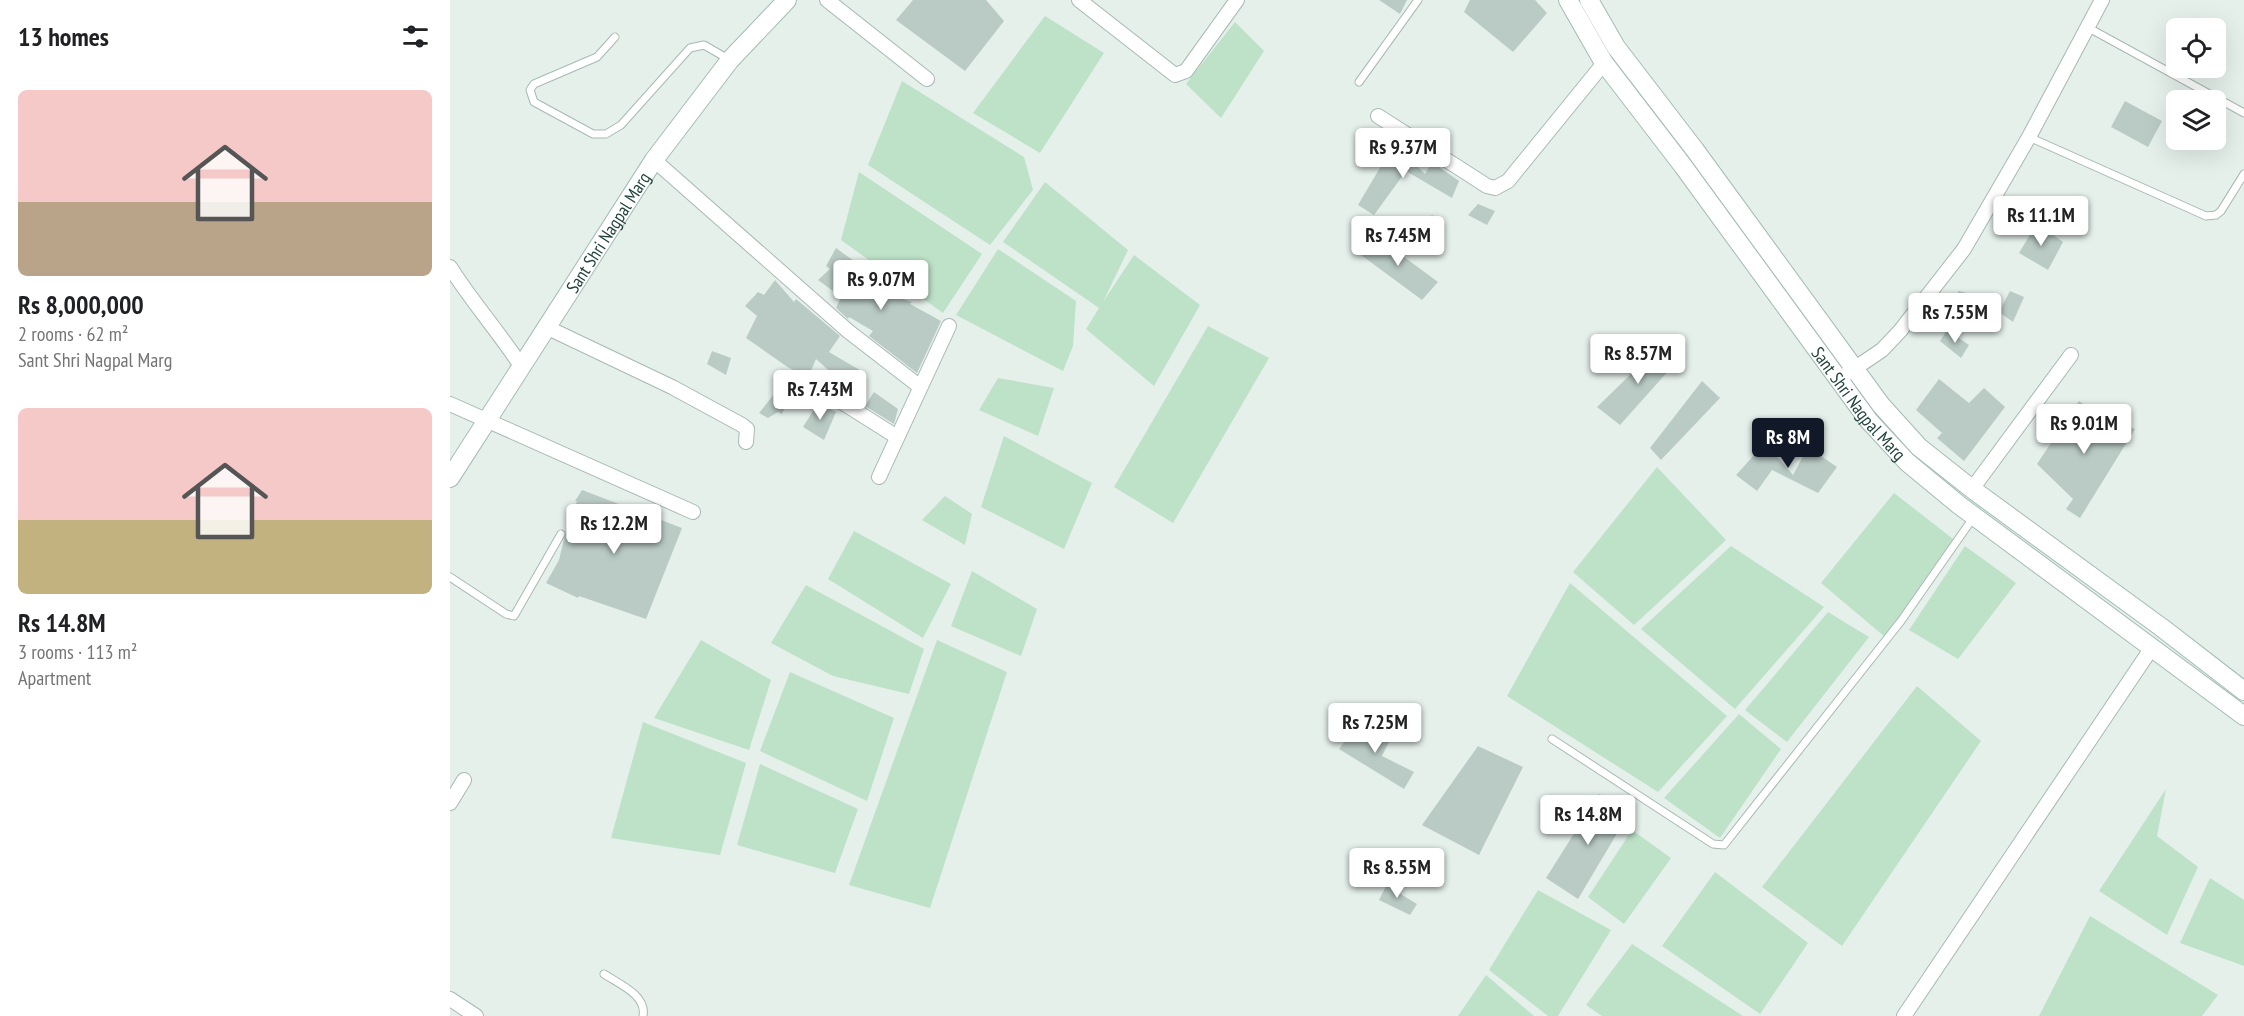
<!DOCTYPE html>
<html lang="en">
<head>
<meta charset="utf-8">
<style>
  body { margin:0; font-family:"PT Sans Narrow",sans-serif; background:#f2f2f2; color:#202124; height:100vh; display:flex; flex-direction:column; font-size:22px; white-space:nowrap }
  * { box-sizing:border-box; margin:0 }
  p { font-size:20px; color:#757577 }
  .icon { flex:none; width:33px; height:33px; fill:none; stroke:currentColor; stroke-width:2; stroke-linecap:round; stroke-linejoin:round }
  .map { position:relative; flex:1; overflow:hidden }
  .details { display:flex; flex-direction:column; background:#fff; width:450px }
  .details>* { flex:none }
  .tools { position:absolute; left:1716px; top:18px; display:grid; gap:12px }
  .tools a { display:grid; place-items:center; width:60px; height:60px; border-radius:9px; background:#fff; box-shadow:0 6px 24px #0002; font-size:30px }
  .price { position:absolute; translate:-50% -51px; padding:0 14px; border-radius:6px; background:#fff; color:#222; font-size:20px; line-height:39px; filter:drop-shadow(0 2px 3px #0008) }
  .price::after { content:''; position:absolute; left:50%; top:36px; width:18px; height:14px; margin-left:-9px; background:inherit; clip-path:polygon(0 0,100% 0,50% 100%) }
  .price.current { background:#111827; color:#fff }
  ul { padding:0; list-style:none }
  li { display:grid; align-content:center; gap:12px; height:318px; padding:0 18px }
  li span { display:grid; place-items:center; height:186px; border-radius:9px; color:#555 }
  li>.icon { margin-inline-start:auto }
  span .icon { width:108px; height:108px; fill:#fffc; stroke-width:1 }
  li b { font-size:26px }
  h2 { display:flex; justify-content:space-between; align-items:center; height:72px; padding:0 18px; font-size:26px }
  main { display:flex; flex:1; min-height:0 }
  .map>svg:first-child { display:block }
  .green { fill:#bde2c8 }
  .building { fill:#bacbc5 }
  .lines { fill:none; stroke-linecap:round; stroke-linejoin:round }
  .lane-casing { stroke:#a7b9b3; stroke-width:9 }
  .street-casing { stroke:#a7b9b3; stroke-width:16 }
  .secondary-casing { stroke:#a2bcb4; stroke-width:20 }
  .lane { stroke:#fff; stroke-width:7 }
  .street { stroke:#fff; stroke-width:14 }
  .secondary { stroke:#fff; stroke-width:18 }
  .labels { text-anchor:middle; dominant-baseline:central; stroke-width:4.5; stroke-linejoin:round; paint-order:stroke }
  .street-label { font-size:18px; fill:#22443c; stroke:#f7fbf9 }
</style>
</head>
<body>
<main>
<section class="details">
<h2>13 homes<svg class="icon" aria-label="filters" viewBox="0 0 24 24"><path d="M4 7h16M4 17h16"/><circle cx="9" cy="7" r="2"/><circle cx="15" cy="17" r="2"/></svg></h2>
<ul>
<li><span style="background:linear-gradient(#f6c9c9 60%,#b9a48a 0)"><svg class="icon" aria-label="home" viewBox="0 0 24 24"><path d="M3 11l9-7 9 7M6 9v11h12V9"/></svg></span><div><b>Rs 8,000,000</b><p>2 rooms · 62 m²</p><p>Sant Shri Nagpal Marg</p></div></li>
<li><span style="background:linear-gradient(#f6c9c9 60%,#c2b280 0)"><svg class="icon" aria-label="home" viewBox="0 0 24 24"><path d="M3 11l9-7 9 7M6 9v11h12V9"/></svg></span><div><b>Rs 14.8M</b><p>3 rooms · 113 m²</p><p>Apartment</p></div></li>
</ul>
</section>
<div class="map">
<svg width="1794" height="1016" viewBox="0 0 1794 1016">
  <rect width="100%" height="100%" fill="#e5f0eb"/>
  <!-- green -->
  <g class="green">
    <path d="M595,16l59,37 -64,100 -67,-40z"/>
    <path d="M785,22l29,29 -43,67 -35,-34z"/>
    <path d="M452,81l122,76 9,33 -43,55 -122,-80z"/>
    <path d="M409,172l123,82 -39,59 -102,-73z"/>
    <path d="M595,182l83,68 -25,52 31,-47 66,50 -46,81 -68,-57 13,-21 -96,-66z"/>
    <path d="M548,249l78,52 -3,45 -10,25 -107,-56z"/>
    <path d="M758,326l61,32 -96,165 -59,-36z"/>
    <path d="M548,378l56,10 -16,48 -59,-26z"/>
    <path d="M554,436l88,47 -28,66 -83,-42z"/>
    <path d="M1207,467l69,73 -92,85 -61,-53z"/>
    <path d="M1444,493l63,49 -72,95 -64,-54z"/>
    <path d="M495,496l27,18 -7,31 -43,-25z"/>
    <path d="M404,531l97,53 -28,54 -95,-59z"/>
    <path d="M1281,546l93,61 -89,102 -94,-80z"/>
    <path d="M1515,546l51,37 -58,76 -49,-29z"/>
    <path d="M522,571l65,38 -16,47 -70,-30z"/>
    <path d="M1120,583l157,133 -69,76 -151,-96z"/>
    <path d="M356,585l118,64 -15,45 -76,-18 -62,-33z"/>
    <path d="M1378,612l41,25 -82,105 -42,-32z"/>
    <path d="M251,640l70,40 -22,70 -95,-32z"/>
    <path d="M487,640l70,32 -77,236 -81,-23z"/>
    <path d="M340,672l104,46 -27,83 -107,-50z"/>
    <path d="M1467,686l64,55 -139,205 -80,-59z"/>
    <path d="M1289,714l42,35 -61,89 -56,-40z"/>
    <path d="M193,722l103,41 -26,92 -109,-17z"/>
    <path d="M310,764l98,45 -23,64 -98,-28z"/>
    <path d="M1716,789l-9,47 41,31 -31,68 -68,-44z"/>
    <path d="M1182,830l39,28 -47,66 -36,-27z"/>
    <path d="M1265,872l93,71 -48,71 -98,-68z"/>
    <path d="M1760,878l34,22v66l-64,-23z"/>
    <path d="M1088,890l73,40 -53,86h-10l-59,-46z"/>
    <path d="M1640,916l128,79 -16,21h-163z"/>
    <path d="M1182,944l111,72h-141l-16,-11z"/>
    <path d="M1036,975l48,41h-76z"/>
  </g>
  <!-- building -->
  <g class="building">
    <path d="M463,0h73l18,21 -39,50 -69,-51z"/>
    <path d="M929,0h28l-7,14z"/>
    <path d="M1020,0h65l12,13 -34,39 -49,-40z"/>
    <path d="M1675,101l37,20 -14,26 -37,-20z"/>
    <path d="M944,144l31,30 7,-12 27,19 -7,17 -46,-27 -32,44 -16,-10z"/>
    <path d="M1028,204l17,7 -8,14 -19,-10z"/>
    <path d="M982,215l10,7 -8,18 -15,-10z"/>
    <path d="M1587,223l26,19 -15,28 -29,-17z"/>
    <path d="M923,234l65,48 -16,18 -65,-48z"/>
    <path d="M386,248l62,45 -2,4 16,5 -2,2 31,17 -24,52 -48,-37 4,-5 -24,-14 -1,2 -12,-11 5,-11 -23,-17 12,-11 -4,-3z"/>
    <path d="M325,280l19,22 2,-3 44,37 -11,16 34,20 -9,13 -18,-8 -20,-18 -6,14 -9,8 1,6 10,7 -6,11 -16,-10 -8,19 -4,-2 -10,6 -9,-5 16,-20 4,3 21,-23 -11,-5 -43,-30 11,-22 -12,-10 13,-14 6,3z"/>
    <path d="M1509,291l11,3 -14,19 -9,-9z"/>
    <path d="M1560,291l14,6 -11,25 -14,-10z"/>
    <path d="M1497,330l22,15 -8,13 -21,-17z"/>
    <path d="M1213,343l15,17 -58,65 -23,-18z"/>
    <path d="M262,351l19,7 -5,17 -19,-11z"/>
    <path d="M1489,379l30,24 15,-15 21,19 -41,54 -27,-23 5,-5 -26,-23z"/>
    <path d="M1252,381l18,17 -59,62 -11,-12z"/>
    <path d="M424,392l24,17 -4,15 -29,-18z"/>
    <path d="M1629,401l39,28 3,-6 14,6 -55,89 -14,-9 7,-10 -36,-35z"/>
    <path d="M368,403l18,9 -12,28 -21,-13z"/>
    <path d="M1315,443l28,32 15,-28 29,20 -19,26 -46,-23 -15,21 -21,-16z"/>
    <path d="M132,490l100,38 -36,91 -67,-23 -1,2 -32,-15 13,-23 7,-29 11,-30h-2z"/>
    <path d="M910,721l31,17 -9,18 32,16 -10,17 -65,-40z"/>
    <path d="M1028,746l45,21 -44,88 -57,-30z"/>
    <path d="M1149,794l32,16 -53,89 -32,-21z"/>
    <path d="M938,882l15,5 -4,6 18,11 -7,11 -31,-15z"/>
  </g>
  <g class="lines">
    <defs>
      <g id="lane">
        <path d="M1637,27l157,86"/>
        <path d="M165,37l-18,20 -63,27 -4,6 4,12 59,32h13l15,-9 69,-77 14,-3 26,15"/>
        <path d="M909,82l59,-82"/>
        <path d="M1579,137l177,79 10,-1 5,-4 23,-37"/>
        <path d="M0,577l56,37 8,2 47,-82"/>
        <path d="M1102,739l161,105 11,1 177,-224 72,-103"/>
        <path d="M154,974c15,10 43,21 39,42"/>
      </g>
      <g id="street">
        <path d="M377,0l100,79"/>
        <path d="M629,0l96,75 11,-4 51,-71"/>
        <path d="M928,116l109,70 8,2 13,-7 96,-118"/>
        <path d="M204,160l194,171 71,55"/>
        <path d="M0,267c22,35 49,65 71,99"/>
        <path d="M96,327l126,60 70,38 5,4 -1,13"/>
        <path d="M1389,379l43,-29 18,-19 64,-82 65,-112 73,-137"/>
        <path d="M360,382l87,55"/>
        <path d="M0,404l243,108"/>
        <path d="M429,477l70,-151"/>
        <path d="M1522,489l99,-134"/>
        <path d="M0,803l14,-23"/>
        <path d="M0,999l26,17"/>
        <path d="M1454,1016l247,-367"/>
      </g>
      <g id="secondary">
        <path id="s1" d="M1118,0l36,63 79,103 186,255 38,41 52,43 285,211"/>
        <path d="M1139,0l27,47 79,103 186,255 38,42 53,42 189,138 83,64"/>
        <path id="s2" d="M0,478l204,-318 76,-100 57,-60"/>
      </g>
    </defs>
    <!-- lane casing -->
    <use href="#lane" class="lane-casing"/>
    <!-- street casing -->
    <use href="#street" class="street-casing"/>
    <!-- secondary casing -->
    <use href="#secondary" class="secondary-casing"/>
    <!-- lane -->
    <use href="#lane" class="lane"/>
    <!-- street -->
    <use href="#street" class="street"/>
    <!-- secondary -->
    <use href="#secondary" class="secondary"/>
  </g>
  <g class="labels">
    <!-- street labels -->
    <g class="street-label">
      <text stroke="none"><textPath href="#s2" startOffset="292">Sant Shri Nagpal Marg</textPath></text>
      <text stroke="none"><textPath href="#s1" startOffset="498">Sant Shri Nagpal Marg</textPath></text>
    </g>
  </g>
</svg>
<div class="tools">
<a><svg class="icon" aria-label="locate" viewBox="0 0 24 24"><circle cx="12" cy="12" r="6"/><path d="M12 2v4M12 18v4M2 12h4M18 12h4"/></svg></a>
<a><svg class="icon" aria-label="layers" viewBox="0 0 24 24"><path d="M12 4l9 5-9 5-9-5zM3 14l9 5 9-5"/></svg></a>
</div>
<b class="price" style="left:953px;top:179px">Rs 9.37M</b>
<b class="price" style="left:1591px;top:247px">Rs 11.1M</b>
<b class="price" style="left:948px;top:267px">Rs 7.45M</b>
<b class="price" style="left:431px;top:311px">Rs 9.07M</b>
<b class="price" style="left:1505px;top:344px">Rs 7.55M</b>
<b class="price" style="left:1188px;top:385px">Rs 8.57M</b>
<b class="price" style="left:370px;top:421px">Rs 7.43M</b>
<b class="price" style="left:1634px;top:455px">Rs 9.01M</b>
<b class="price current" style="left:1338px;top:469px">Rs 8M</b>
<b class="price" style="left:164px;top:555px">Rs 12.2M</b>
<b class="price" style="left:925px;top:754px">Rs 7.25M</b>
<b class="price" style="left:1138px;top:846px">Rs 14.8M</b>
<b class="price" style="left:947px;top:899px">Rs 8.55M</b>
</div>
</main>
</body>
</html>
